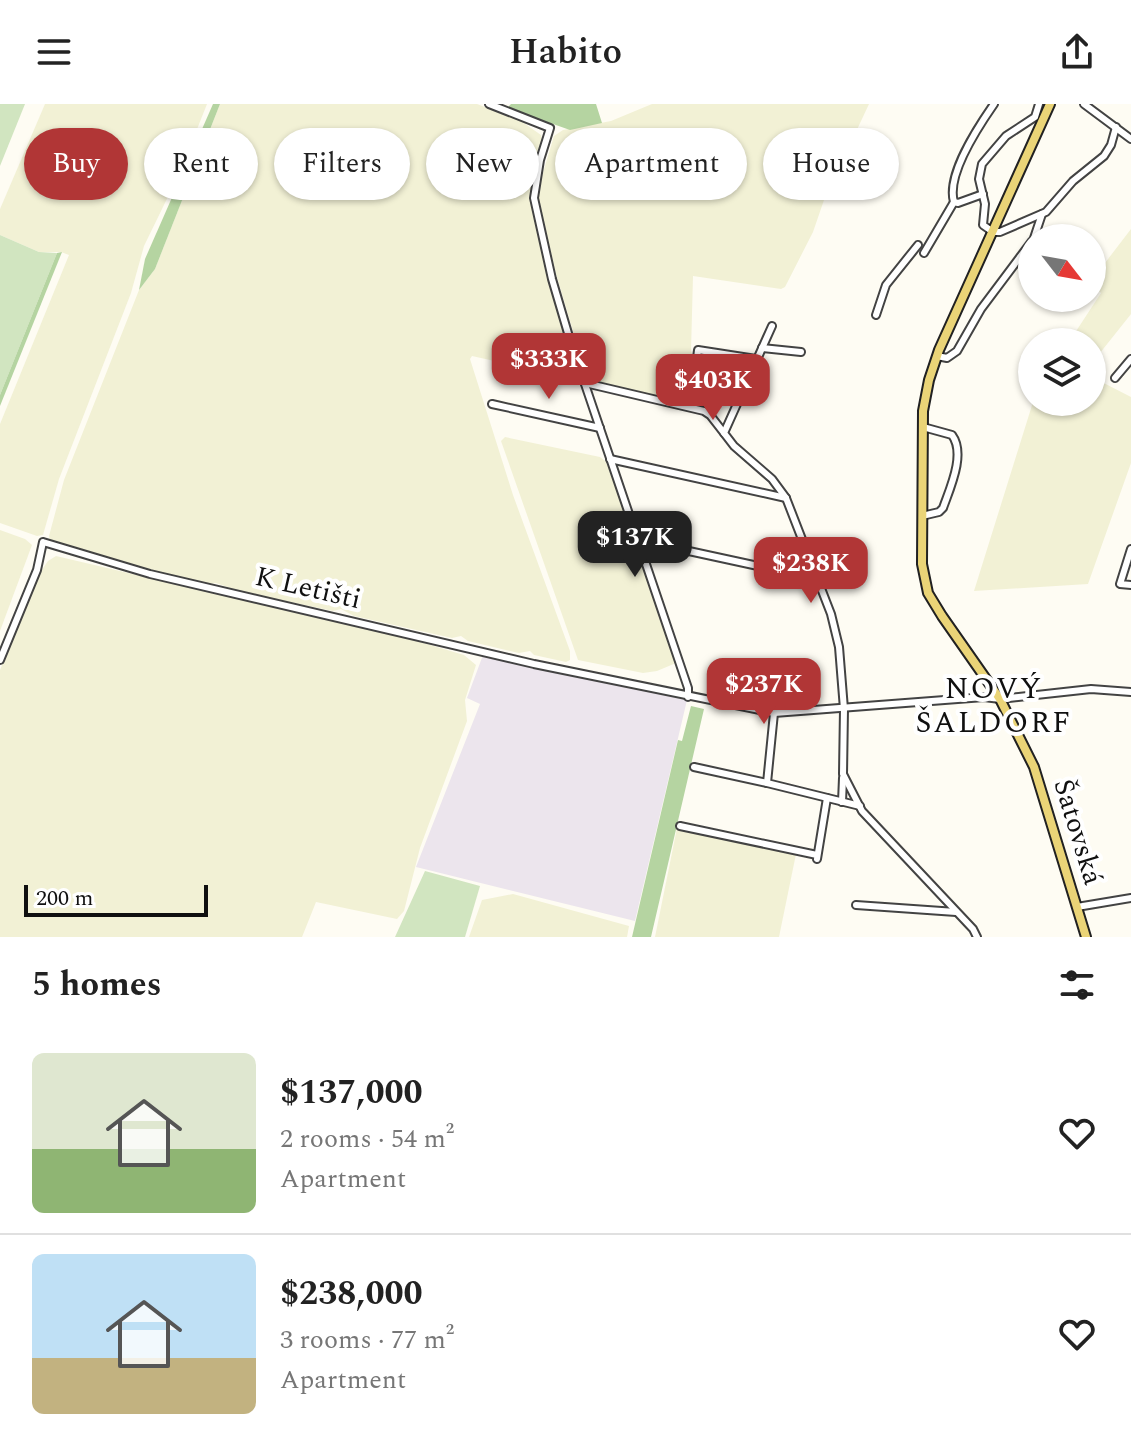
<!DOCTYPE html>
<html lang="en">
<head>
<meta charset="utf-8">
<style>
  body { margin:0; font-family:Spectral,serif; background:#f2f2f2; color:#222; height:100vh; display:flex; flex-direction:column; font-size:30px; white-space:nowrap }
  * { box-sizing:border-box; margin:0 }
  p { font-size:26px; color:#767676 }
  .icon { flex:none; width:44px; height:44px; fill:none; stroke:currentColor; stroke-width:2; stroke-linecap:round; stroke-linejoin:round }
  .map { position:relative; height:833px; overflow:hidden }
  .drawer { display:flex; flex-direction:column; background:#fff; flex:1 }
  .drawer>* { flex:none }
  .top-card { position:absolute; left:24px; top:24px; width:1084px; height:72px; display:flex; gap:16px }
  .needle { width:52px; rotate:121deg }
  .tools { position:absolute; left:1018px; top:120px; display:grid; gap:16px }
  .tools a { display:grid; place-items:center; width:88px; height:88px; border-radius:50%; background:#fff; box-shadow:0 2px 6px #0004; font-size:40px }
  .scale { position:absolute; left:24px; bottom:20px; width:184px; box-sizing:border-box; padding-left:8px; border:4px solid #101010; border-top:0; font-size:22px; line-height:28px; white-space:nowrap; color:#101010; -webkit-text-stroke:6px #fff; paint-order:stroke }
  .price { position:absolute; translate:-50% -68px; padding:0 18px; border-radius:16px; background:#b13636; color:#fff; font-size:26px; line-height:52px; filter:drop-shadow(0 2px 4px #0008) }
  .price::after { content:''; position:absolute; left:50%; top:48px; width:24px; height:18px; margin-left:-12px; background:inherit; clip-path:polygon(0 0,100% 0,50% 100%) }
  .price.active { background:#222; color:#fff }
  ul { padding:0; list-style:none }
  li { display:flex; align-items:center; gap:24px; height:200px; padding:0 32px }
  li+li { border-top:2px solid #e0e0e0 }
  li span { display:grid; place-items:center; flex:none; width:224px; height:160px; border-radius:12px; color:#555 }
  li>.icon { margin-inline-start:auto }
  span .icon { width:96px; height:96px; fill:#fffc; stroke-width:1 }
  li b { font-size:34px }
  h2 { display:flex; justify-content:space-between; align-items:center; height:96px; padding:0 32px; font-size:34px }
  .tag { padding:0 28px; border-radius:36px; background:#fff; box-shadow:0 2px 6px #0004; font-size:28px; line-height:72px }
  .tag.active { background:#b13636; color:#fff }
  header { display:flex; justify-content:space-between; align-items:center; height:104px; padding:0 32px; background:#fff; font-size:36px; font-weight:600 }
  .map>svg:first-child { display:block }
  .industrial { fill:#ece5ed }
  .farmland { fill:#f2f1d5 }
  .green { fill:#d1e5c0 }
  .forest { fill:#b5d4a1 }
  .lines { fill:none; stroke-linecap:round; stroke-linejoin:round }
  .minor-casing { stroke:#434343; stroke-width:10 }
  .major-casing { stroke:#212121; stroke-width:12 }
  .minor { stroke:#fff; stroke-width:6 }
  .major { stroke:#ead477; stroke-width:8 }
  .labels { text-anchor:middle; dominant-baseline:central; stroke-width:8; stroke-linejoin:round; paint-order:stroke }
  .street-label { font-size:28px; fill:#101010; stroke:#fff }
  .neighbourhood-label { font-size:30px; letter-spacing:2px; fill:#101010; stroke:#fff }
</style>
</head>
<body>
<header><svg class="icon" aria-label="menu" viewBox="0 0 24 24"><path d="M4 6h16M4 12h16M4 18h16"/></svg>Habito<svg class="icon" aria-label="share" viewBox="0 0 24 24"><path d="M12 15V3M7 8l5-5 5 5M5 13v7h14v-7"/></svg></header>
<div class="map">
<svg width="1131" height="833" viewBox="0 0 1131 833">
  <rect width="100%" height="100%" fill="#fefcf3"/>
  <!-- industrial -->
  <path class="industrial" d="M483,551l204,45 -52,221 -219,-54 64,-163 -13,-6z"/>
  <!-- farmland -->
  <g class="farmland">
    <path d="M45,0h162l-27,68 -36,74 -13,47 -72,186 -16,56 -6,1 -37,-13v-99l69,-169 -8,-3h-22l-39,-17v-26z"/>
    <path d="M220,0h257l44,17 20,14 1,5 -10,49 1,20 46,171 -107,-24 -2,3 43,136 57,156v9l-4,2 -32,-7 -4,-4 -11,2 -51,-12 -7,-5 -9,2 -98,-22 -13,-7 -8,2 -91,-19 -26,-9 -8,1 -102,-24 -15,-8 -41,-11 -1,-5 15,-56 75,-190 16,-21z"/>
    <path d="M652,0h217l-45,96 -11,32 -28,55 -4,2 -88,-13 -2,75 18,49 -4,7 -109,-25 -9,-4 -31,-104 -17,-73v-15l15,-50 9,-6 48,-9z"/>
    <path d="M1131,125v85l-39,49v-21h-23l32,-49 -9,-8v-5z"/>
    <path d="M1092,273l39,20v66l-43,121 -114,7 59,-189h59z"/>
    <path d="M505,333l95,20 9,7 67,199 -19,8 -14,2 -65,-13 -77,-219z"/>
    <path d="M0,426l25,9 7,6 -32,86z"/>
    <path d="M56,452l354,83 54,16 12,10 -11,35 2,21 -47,127 -16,63 -7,8 -81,-17 -14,35h-302v-267l39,-96 9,-13z"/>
    <path d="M677,724l119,26 -17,83h-124z"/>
    <path d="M513,790l116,32 -2,11h-158l13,-37z"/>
  </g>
  <!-- green -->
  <g class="green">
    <path d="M0,0h25l-25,62z"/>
    <path d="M0,131l39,17 18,1 -57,142z"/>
    <path d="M425,767l55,15 -15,51h-70z"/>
  </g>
  <!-- forest -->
  <g class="forest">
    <path d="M213,0h7l-65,165 -16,21 6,-31z"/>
    <path d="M497,0l11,3 3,-3h85l6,19 -32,7z"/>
    <path d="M62,148l-62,154v-11l57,-142z"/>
    <path d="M691,602l13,3 -53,228h-19l46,-197 4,1z"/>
  </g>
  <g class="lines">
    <defs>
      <g id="minor">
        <path d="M489,0l61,24 -10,32 -6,38 18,81 18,61 118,348v9"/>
        <path d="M1039,0l-4,13 -29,19 -24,28 -3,15 6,25 -2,21 10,7h7l46,-20 27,-31 31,-25 7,-11 5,-18"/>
        <path d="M1084,0l47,35"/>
        <path d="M983,90l-25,9 -4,-1c-8,-27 24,-75 40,-98"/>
        <path d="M1034,134l8,-24"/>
        <path d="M924,149l30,-51"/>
        <path d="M876,211l10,-30 32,-40"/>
        <path d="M772,222l-48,107 10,13 38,33 14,19 45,116 8,33 5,62 -1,65 19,37 111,118 4,8"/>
        <path d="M762,244l39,4"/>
        <path d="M937,252l10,2 10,-7 24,-42 51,-68"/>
        <path d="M697,254l1,-8 58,9"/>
        <path d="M1115,274l16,-19"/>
        <path d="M585,279l119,28 6,4 14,18"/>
        <path d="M492,300l108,24"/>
        <path d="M610,355l176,39"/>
        <path d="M922,412l17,-4 4,-4c7,-20 23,-54 9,-73l-29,-8"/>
        <path d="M638,436l120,26"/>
        <path d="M1131,445l-11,35 11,1"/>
        <path d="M0,556l37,-90 6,-28 107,32 384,90 240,49 210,-16 16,2 91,-10 40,3"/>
        <path d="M774,609l-7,70 93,23"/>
        <path d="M694,663l73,16"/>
        <path d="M842,698l1,-24"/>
        <path d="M680,722l137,29"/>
        <path d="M817,755l10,-61"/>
        <path d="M856,801l100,7"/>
        <path d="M1077,803l54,-9"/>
      </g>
      <path id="major" d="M1050,0l-111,246 -10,30 -6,31 -1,153 6,29 14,23 58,83 34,68 52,170"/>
    </defs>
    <!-- minor casing -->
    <use href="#minor" class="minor-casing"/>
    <!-- major casing -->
    <use href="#major" class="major-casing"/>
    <!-- minor -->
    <use href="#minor" class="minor"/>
    <!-- major -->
    <use href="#major" class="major"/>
  </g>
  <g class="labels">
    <!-- street labels -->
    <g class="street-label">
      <text transform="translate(308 484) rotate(13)">K Letišti</text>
      <text transform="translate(1078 728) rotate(73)">Šatovská</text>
    </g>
    <!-- neighbourhood labels -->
    <g class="neighbourhood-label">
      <text x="994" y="585">NOVÝ<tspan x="994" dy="34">ŠALDORF</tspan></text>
    </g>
  </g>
</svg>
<div class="tools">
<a><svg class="needle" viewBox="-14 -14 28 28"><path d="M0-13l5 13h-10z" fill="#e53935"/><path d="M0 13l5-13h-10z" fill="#767676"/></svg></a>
<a><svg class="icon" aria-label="layers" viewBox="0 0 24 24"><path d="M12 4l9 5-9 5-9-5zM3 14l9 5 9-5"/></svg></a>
</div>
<div class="scale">200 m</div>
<b class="price" style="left:549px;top:297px">$333K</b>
<b class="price" style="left:713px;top:318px">$403K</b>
<b class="price active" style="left:635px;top:475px">$137K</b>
<b class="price" style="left:811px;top:501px">$238K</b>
<b class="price" style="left:764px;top:622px">$237K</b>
<div class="top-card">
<a class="tag active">Buy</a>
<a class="tag">Rent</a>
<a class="tag">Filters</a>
<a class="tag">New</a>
<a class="tag">Apartment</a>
<a class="tag">House</a>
</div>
</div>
<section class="drawer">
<h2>5 homes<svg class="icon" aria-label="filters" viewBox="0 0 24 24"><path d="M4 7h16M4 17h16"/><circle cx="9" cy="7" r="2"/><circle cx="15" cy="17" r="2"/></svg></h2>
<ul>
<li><span style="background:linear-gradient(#dfe7d0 60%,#8fb573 0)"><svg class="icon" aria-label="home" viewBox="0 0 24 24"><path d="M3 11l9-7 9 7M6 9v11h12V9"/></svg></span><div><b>$137,000</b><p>2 rooms · 54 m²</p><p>Apartment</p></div><svg class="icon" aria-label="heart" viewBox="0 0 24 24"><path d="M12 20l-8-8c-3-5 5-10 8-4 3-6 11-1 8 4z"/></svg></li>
<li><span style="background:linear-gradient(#bfe0f5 65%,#c2b280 0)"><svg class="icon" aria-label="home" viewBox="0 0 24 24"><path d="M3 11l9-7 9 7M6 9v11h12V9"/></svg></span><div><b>$238,000</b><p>3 rooms · 77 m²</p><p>Apartment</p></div><svg class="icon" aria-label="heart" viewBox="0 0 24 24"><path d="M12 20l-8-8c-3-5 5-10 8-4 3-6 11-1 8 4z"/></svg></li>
</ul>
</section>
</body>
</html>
